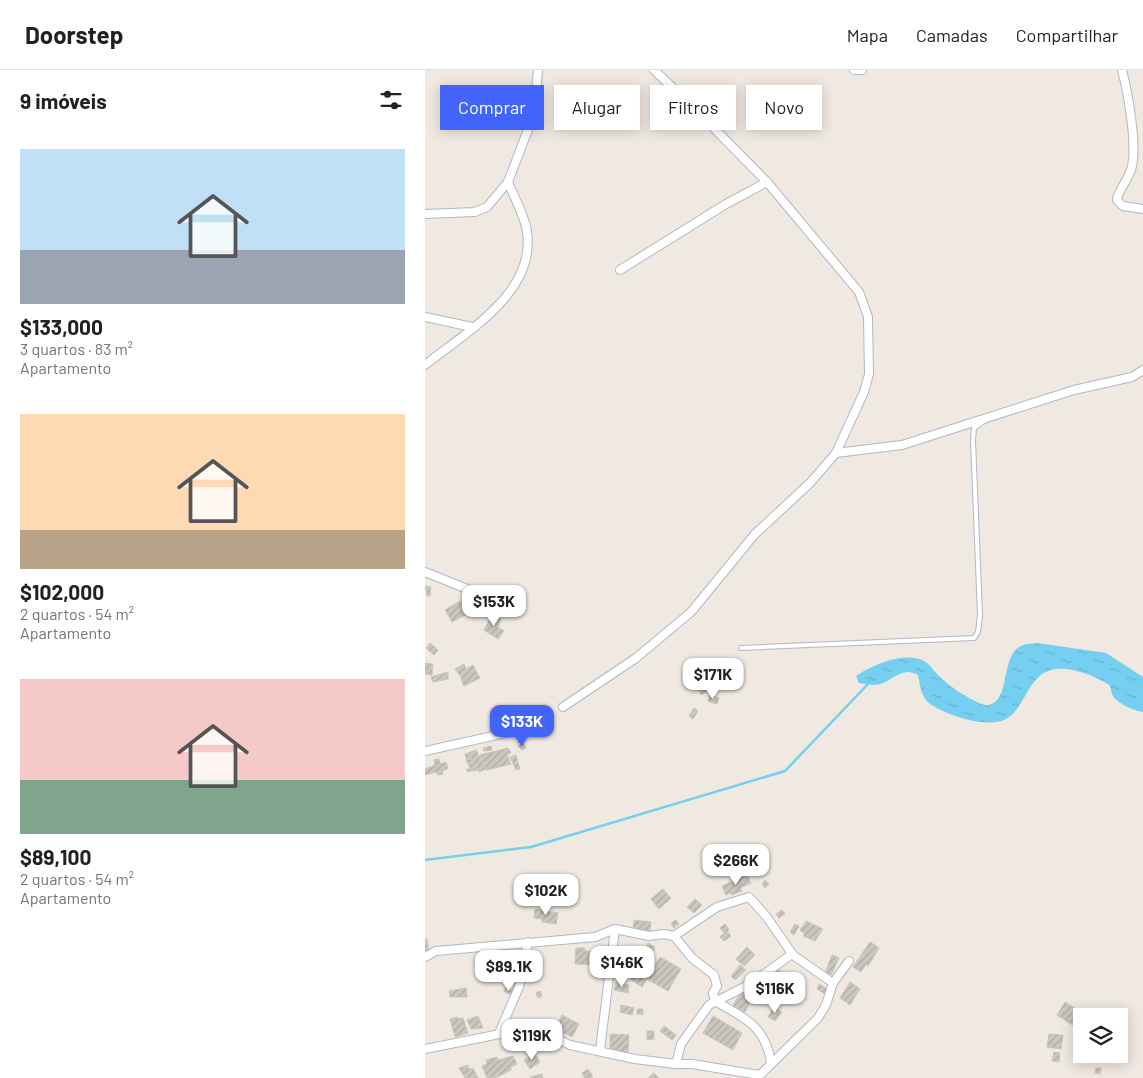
<!DOCTYPE html>
<html lang="pt">
<head>
<meta charset="utf-8">
<style>
  body { margin:0; font-family:Barlow,sans-serif; background:#f6f6f6; color:#202124; height:100vh; display:flex; flex-direction:column; font-size:19px; white-space:nowrap }
  * { box-sizing:border-box; margin:0 }
  p { font-size:16px; color:#757577 }
  .icon { flex:none; width:28px; height:28px; fill:none; stroke:currentColor; stroke-width:2; stroke-linecap:round; stroke-linejoin:round }
  .map { position:relative; flex:1; overflow:hidden }
  .drawer { display:flex; flex-direction:column; background:#fff; width:425px }
  .drawer>* { flex:none }
  .banner { position:absolute; left:15px; top:15px; width:475px; height:45px; display:flex; gap:10px }
  .fabs { position:absolute; left:648px; top:938px; display:grid; gap:10px }
  .fabs a { display:grid; place-items:center; width:55px; height:55px; border-radius:0px; background:#fff; box-shadow:0 2px 12px #0003; font-size:25px }
  .price { position:absolute; translate:-50% -42px; padding:0 11px; border-radius:10px; background:#fff; color:#222; font-size:16px; line-height:32px; filter:drop-shadow(0 1px 2px #0008) }
  .price::after { content:''; position:absolute; left:50%; top:30px; width:15px; height:11px; margin-left:-8px; background:inherit; clip-path:polygon(0 0,100% 0,50% 100%) }
  .price.on { background:#4264fb; color:#fff }
  ul { padding:0; list-style:none }
  li { display:grid; align-content:center; gap:10px; height:265px; padding:0 20px }
  li span { display:grid; place-items:center; height:155px; border-radius:0px; color:#555 }
  li>.icon { margin-inline-start:auto }
  span .icon { width:90px; height:90px; fill:#fffc; stroke-width:1 }
  li b { font-size:21px }
  h2 { display:flex; justify-content:space-between; align-items:center; height:60px; padding:0 20px; font-size:21px }
  .chip { padding:0 18px; border-radius:0px; background:#fff; box-shadow:0 2px 12px #0003; font-size:18px; line-height:45px }
  .chip.on { background:#4264fb; color:#fff }
  header { display:flex; align-items:center; gap:30px; box-sizing:border-box; height:70px; padding:0 25px; background:#fff; border-bottom:1px solid #e0e0e0 }
  header strong { font-size:24px }
  nav { display:flex; gap:28px; margin-inline-start:auto; font-size:18px }
  main { display:flex; flex:1; min-height:0 }
  .map>svg:first-child { display:block }
  .water { fill:url(#water-ripples) }
  .lines { fill:none; stroke-linecap:round; stroke-linejoin:round }
  .stream { stroke:#75cff0; stroke-width:2.5 }
  .building { fill:url(#building-hatch); stroke:#cbc5ba }
  .service-casing { stroke:#b4b7c1; stroke-width:6 }
  .minor-casing { stroke:#b4b7c1; stroke-width:10 }
  .service { stroke:#fff; stroke-width:4 }
  .minor { stroke:#fff; stroke-width:8 }
</style>
</head>
<body>
<header>
<strong>Doorstep</strong>
<nav><a>Mapa</a><a>Camadas</a><a>Compartilhar</a></nav>
</header>
<main>
<section class="drawer">
<h2>9 imóveis<svg class="icon" aria-label="filters" viewBox="0 0 24 24"><path d="M4 7h16M4 17h16"/><circle cx="9" cy="7" r="2"/><circle cx="15" cy="17" r="2"/></svg></h2>
<ul>
<li><span style="background:linear-gradient(#bfe0f5 65%,#9aa5b1 0)"><svg class="icon" aria-label="home" viewBox="0 0 24 24"><path d="M3 11l9-7 9 7M6 9v11h12V9"/></svg></span><div><b>$133,000</b><p>3 quartos · 83 m²</p><p>Apartamento</p></div></li>
<li><span style="background:linear-gradient(#ffd9b3 75%,#b9a48a 0)"><svg class="icon" aria-label="home" viewBox="0 0 24 24"><path d="M3 11l9-7 9 7M6 9v11h12V9"/></svg></span><div><b>$102,000</b><p>2 quartos · 54 m²</p><p>Apartamento</p></div></li>
<li><span style="background:linear-gradient(#f6c9c9 65%,#7fa58c 0)"><svg class="icon" aria-label="home" viewBox="0 0 24 24"><path d="M3 11l9-7 9 7M6 9v11h12V9"/></svg></span><div><b>$89,100</b><p>2 quartos · 54 m²</p><p>Apartamento</p></div></li>
</ul>
</section>
<div class="map">
<svg width="718" height="1008" viewBox="0 0 718 1008">
  <defs>
    <pattern id="water-ripples" width="26" height="14" patternUnits="userSpaceOnUse" patternTransform="scale(1.25)"><rect width="26" height="14" fill="#75cff0"/><path d="M2 4q2-2 4 0t4 0M15 11q2-2 4 0t4 0" fill="none" stroke="#66b2ce"/></pattern>
    <pattern id="building-hatch" width="6" height="6" patternUnits="userSpaceOnUse" patternTransform="scale(1.25)"><rect width="6" height="6" fill="#cbc7bf"/><path d="M-1 1l2-2M0 6l6-6M5 7l2-2" fill="none" stroke="#afaba4"/></pattern>
  </defs>
  <rect width="100%" height="100%" fill="#efe9e1"/>
  <!-- water -->
  <path class="water" d="M613,573l68,10 37,24v35c-8,-1 -25,-8 -30,-16 -2,-3 -1,-7 -4,-11 -13,-9 -41,-20 -58,-15 -22,6 -25,34 -42,47 -17,14 -65,-2 -80,-14 -8,-6 -9,-19 -11,-28 -17,-9 -23,5 -38,9 -7,2 -14,0 -21,-1l-3,-7c16,-11 52,-27 71,-13 4,3 7,8 10,11 11,11 21,18 34,25 5,2 12,7 18,6 23,-6 10,-51 34,-60 4,-2 11,-1 15,-2z"/>
  <g class="lines">
    <!-- stream -->
    <path class="stream" d="M0,790l106,-13 254,-76 84,-88"/>
  </g>
  <!-- building -->
  <g class="building">
    <path d="M0,516l6,1 -1,9h-3z"/>
    <path d="M35,531l7,13 -15,8 -7,-12z"/>
    <path d="M68,543l8,6 -3,8 6,4 -6,8 -14,-9z"/>
    <path d="M5,573l8,7 -4,5 -8,-7z"/>
    <path d="M273,592l6,2 -3,8 -6,-2z"/>
    <path d="M0,593l8,1 -1,11 -7,-1z"/>
    <path d="M39,594l2,5 7,-4 7,13 -16,8 -3,-7 1,-1 -7,-9z"/>
    <path d="M23,602v7l-15,3 -2,-5z"/>
    <path d="M276,605l8,16 -8,4 -8,-16z"/>
    <path d="M285,625l9,3 -2,6 -9,-3z"/>
    <path d="M269,638l4,3 -5,8 -4,-3z"/>
    <path d="M98,673l3,5 -4,2 -4,-4z"/>
    <path d="M66,676l1,4 -8,1 -1,-3z"/>
    <path d="M83,678l3,5 -4,2 4,9 -24,6 -7,-15z"/>
    <path d="M51,680l10,19 -7,3 -11,-19z"/>
    <path d="M42,683l10,17 -9,2 -2,-3h5l-4,-7 -2,-8z"/>
    <path d="M91,685l4,14 -4,1 -6,-13z"/>
    <path d="M14,689l1,5 6,-2 2,6 -6,3 1,3 -5,1 -2,-3 -11,3v-6l10,-4 -1,-5z"/>
    <path d="M322,805l4,8 -11,5 2,3 -11,4 -1,-2 -4,2 -4,-9z"/>
    <path d="M340,810l4,4 -4,4 -3,-4z"/>
    <path d="M238,819l8,9 -12,11 -8,-10z"/>
    <path d="M270,829l7,6 -8,8 -7,-6z"/>
    <path d="M110,839l23,4 -2,11 -14,-2v-3l-8,-1z"/>
    <path d="M357,840l3,4 -6,4 -3,-4z"/>
    <path d="M209,850l17,2 -1,11 -17,-2z"/>
    <path d="M251,850l3,4 -5,4 -3,-5z"/>
    <path d="M381,851l17,8 -8,12 -12,-5 2,-2 -5,-4z"/>
    <path d="M300,854l4,6 -5,3 -4,-5z"/>
    <path d="M370,854l4,2 -5,9 -4,-3z"/>
    <path d="M302,861l4,5 -7,5 -4,-4z"/>
    <path d="M2,869l2,13 -4,1v-13z"/>
    <path d="M445,872l9,6 -11,18 -2,-2 -5,8 -8,-5z"/>
    <path d="M223,873l7,4 -5,10 -7,-3z"/>
    <path d="M322,877l8,8 -11,11 -8,-7z"/>
    <path d="M322,877l8,8h-15z"/>
    <path d="M151,878h9v3l17,1 -1,13 -26,-1z"/>
    <path d="M407,885l7,3 -8,17 -6,-2z"/>
    <path d="M235,887l21,12 -13,22 -21,-12z"/>
    <path d="M216,890l13,8 -12,19 -12,-8z"/>
    <path d="M315,895l6,5 -11,10 -4,-4z"/>
    <path d="M352,898l5,5 -4,5 -5,-5z"/>
    <path d="M327,903l3,3 -5,4 -3,-3z"/>
    <path d="M191,912l13,3 -1,8 -14,-3z"/>
    <path d="M425,912l10,7 -10,16 -10,-7z"/>
    <path d="M394,914l9,5 -3,5 -8,-5z"/>
    <path d="M81,917l9,5 -2,4 -9,-5z"/>
    <path d="M41,918l1,9h-17l-1,-6z"/>
    <path d="M317,919l12,6 -9,17 -12,-6z"/>
    <path d="M115,921l2,5 -4,2 -2,-5z"/>
    <path d="M640,932l18,11 -9,13 -17,-11z"/>
    <path d="M196,935l13,3 -2,7 -12,-3z"/>
    <path d="M349,937l8,5 -7,9 -7,-4z"/>
    <path d="M212,939h6v6l-6,-1z"/>
    <path d="M137,945l17,9 -7,13 -17,-8z"/>
    <path d="M53,946l5,12 -12,1 -4,-9z"/>
    <path d="M288,946l29,17 -9,17 -30,-17z"/>
    <path d="M33,947v2l5,-1 5,15 -13,4 -5,-18z"/>
    <path d="M239,956l12,9 -4,5 -12,-9z"/>
    <path d="M222,961h7v8l-7,1z"/>
    <path d="M185,964l19,1 -1,17 -18,-1z"/>
    <path d="M624,964l14,1 -2,14 -14,-2z"/>
    <path d="M629,982l6,1 -1,9 -7,-1z"/>
    <path d="M110,984l5,8 -10,7 -6,-9z"/>
    <path d="M88,986l4,8 -6,3v3l-16,8h-8l-5,-12 5,-2 -1,-4 11,-3 1,3z"/>
    <path d="M43,995l1,4 4,-1 5,10h-13l-6,-10z"/>
    <path d="M671,998h5l-1,6 -5,-1z"/>
    <path d="M163,999l5,8 -2,1h-6l-3,-5z"/>
    <path d="M229,1003l5,5h-11z"/>
    <path d="M117,1004l1,4h-12l-1,-1z"/>
  </g>
  <g class="lines">
    <defs>
      <path id="service" d="M316,578l233,-10 4,-6 2,-17 -7,-175 1,-12 9,-6"/>
      <g id="minor">
        <path d="M429,0h8"/>
        <path d="M697,0c6,23 15,73 10,96 -2,13 -14,23 -15,34l6,6 20,3"/>
        <path d="M0,144l50,-2 12,-5 21,-25 26,-68 4,-44"/>
        <path d="M195,200l106,-66 41,-22"/>
        <path d="M0,247l47,10"/>
        <path d="M0,295c41,-33 111,-72 102,-133 -2,-16 -13,-35 -19,-50"/>
        <path d="M411,383l66,-8 172,-55 58,-13 11,-7"/>
        <path d="M0,502l72,29"/>
        <path d="M138,637l73,-49 55,-46 64,-78 55,-51 26,-30 28,-61 5,-18 -1,-57 -9,-25 -92,-110 -78,-79 -35,-33"/>
        <path d="M0,681l86,-19"/>
        <path d="M249,866l43,-29 32,-10 17,19 27,39 40,28"/>
        <path d="M0,887l11,-6 159,-14 20,-8 34,7 15,-2 10,2 18,22 22,17 3,11 -4,7 2,8c30,17 50,25 56,61"/>
        <path d="M74,963l20,-46 9,-45"/>
        <path d="M0,979l109,-22 36,18 65,14 41,5h16l67,11"/>
        <path d="M175,980l15,-121"/>
        <path d="M251,994l5,-20 28,-39 43,-22 40,-29"/>
        <path d="M332,1008l61,-60 8,-13 7,-22 16,-22"/>
      </g>
    </defs>
    <!-- service casing -->
    <use href="#service" class="service-casing"/>
    <!-- minor casing -->
    <use href="#minor" class="minor-casing"/>
    <!-- service -->
    <use href="#service" class="service"/>
    <!-- minor -->
    <use href="#minor" class="minor"/>
  </g>
</svg>
<div class="fabs">
<a><svg class="icon" aria-label="layers" viewBox="0 0 24 24"><path d="M12 4l9 5-9 5-9-5zM3 14l9 5 9-5"/></svg></a>
</div>
<b class="price" style="left:69px;top:557px">$153K</b>
<b class="price" style="left:288px;top:630px">$171K</b>
<b class="price on" style="left:97px;top:677px">$133K</b>
<b class="price" style="left:311px;top:816px">$266K</b>
<b class="price" style="left:121px;top:846px">$102K</b>
<b class="price" style="left:197px;top:918px">$146K</b>
<b class="price" style="left:84px;top:922px">$89.1K</b>
<b class="price" style="left:350px;top:944px">$116K</b>
<b class="price" style="left:107px;top:991px">$119K</b>
<div class="banner">
<a class="chip on">Comprar</a>
<a class="chip">Alugar</a>
<a class="chip">Filtros</a>
<a class="chip">Novo</a>
</div>
</div>
</main>
</body>
</html>
